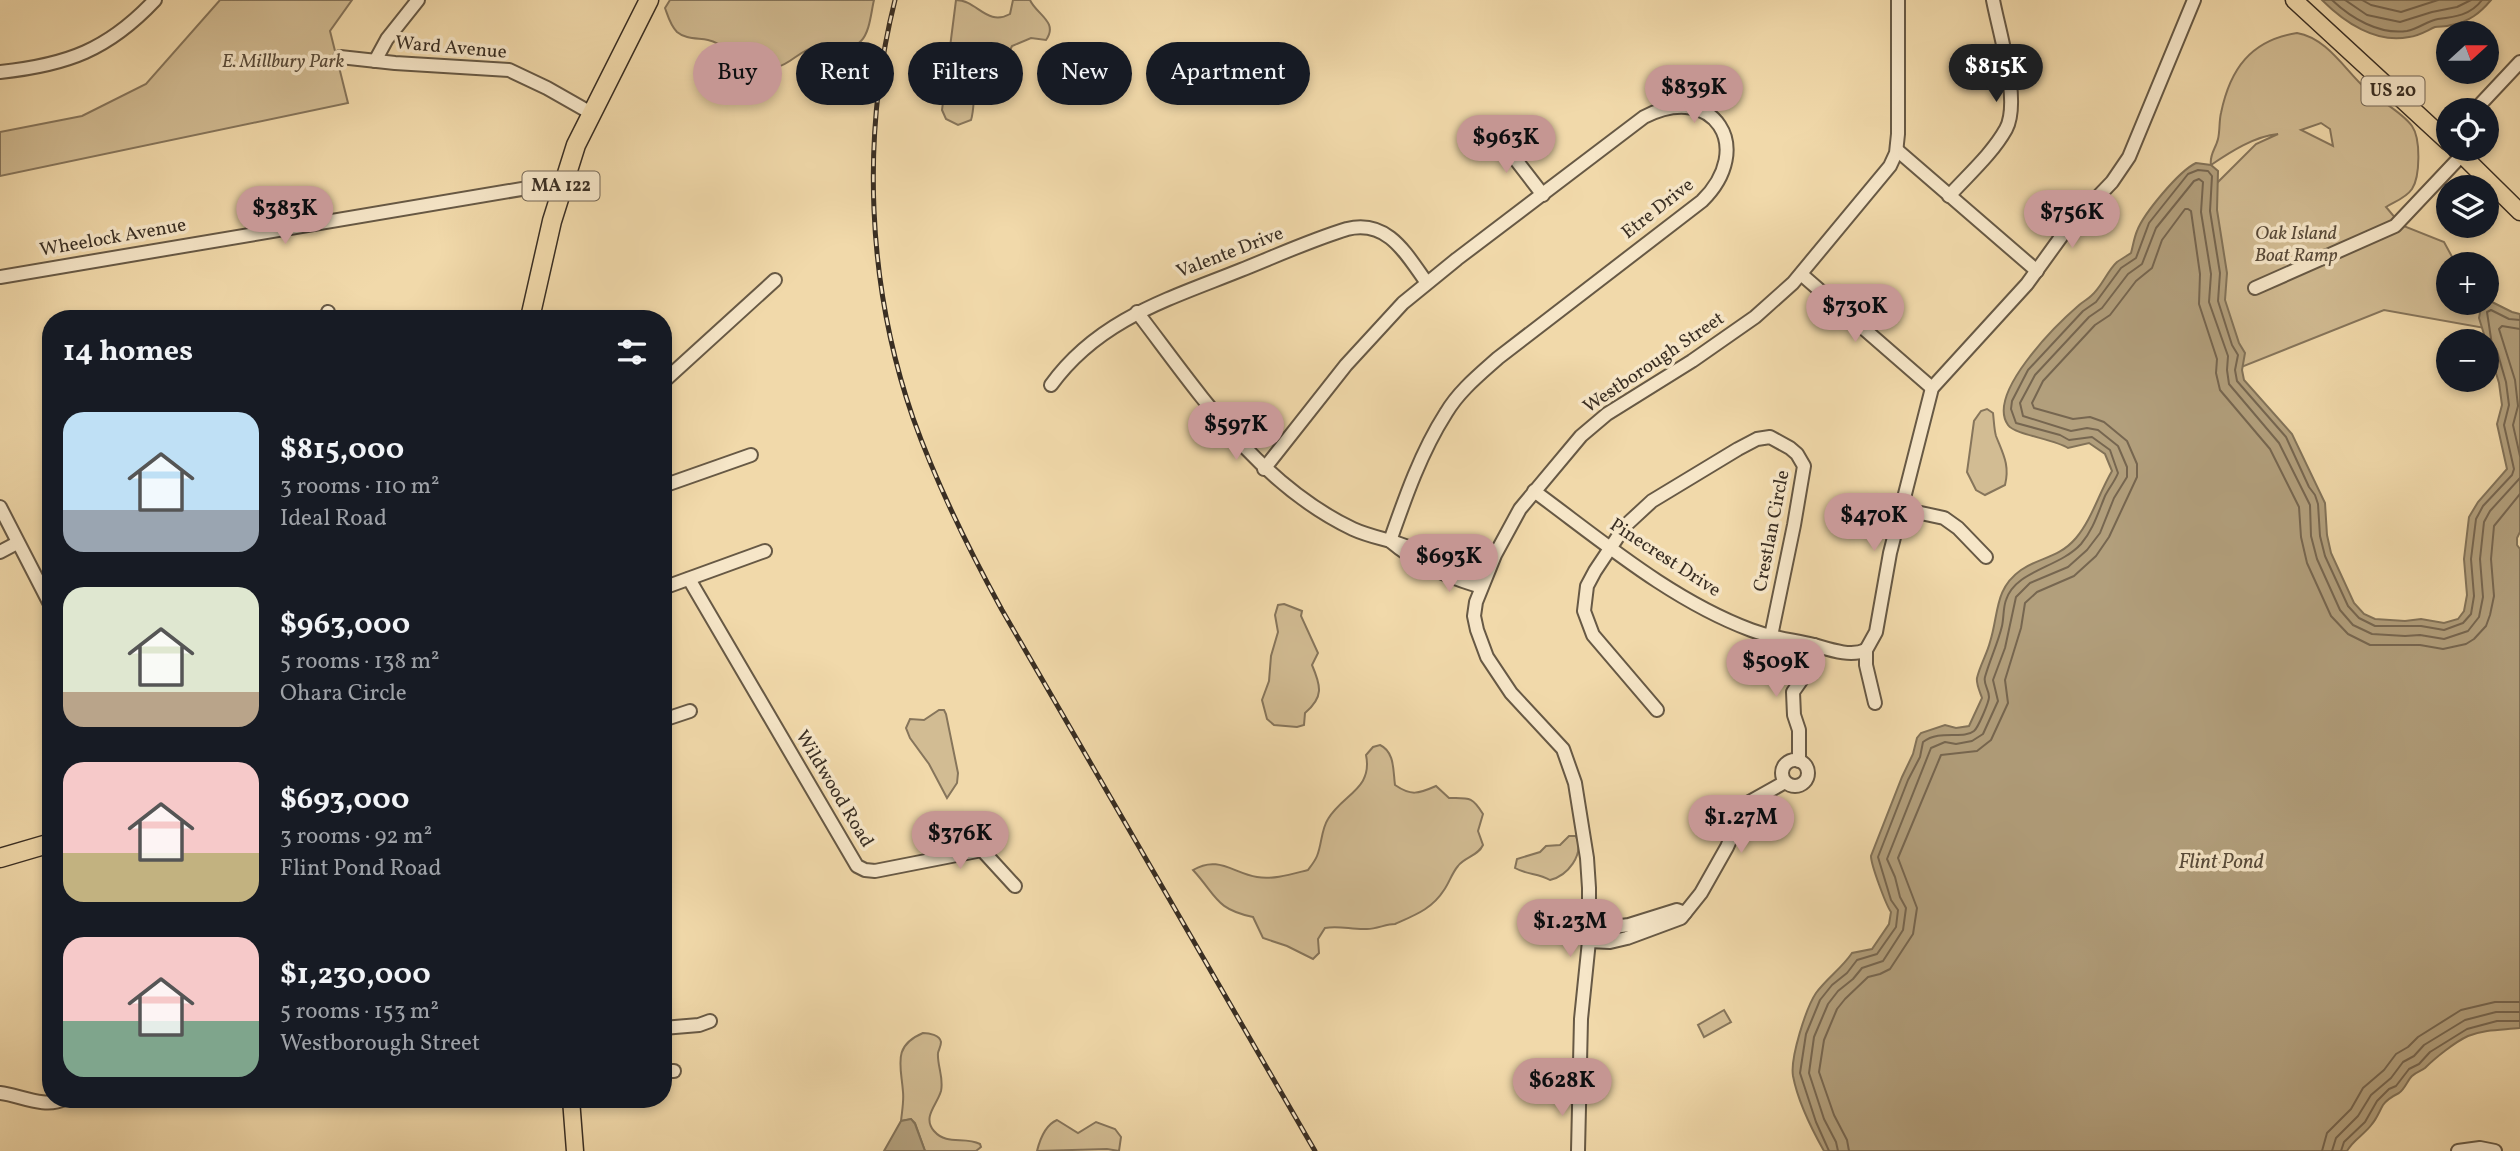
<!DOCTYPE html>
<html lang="en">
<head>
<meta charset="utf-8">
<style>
  body { margin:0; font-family:Vollkorn,serif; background:#20242c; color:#f1f3f6; height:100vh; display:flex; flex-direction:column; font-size:26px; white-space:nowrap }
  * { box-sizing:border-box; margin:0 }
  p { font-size:23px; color:#9ea1a6 }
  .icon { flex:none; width:38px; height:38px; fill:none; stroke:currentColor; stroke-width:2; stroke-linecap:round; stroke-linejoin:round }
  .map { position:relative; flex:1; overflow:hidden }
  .sheet { position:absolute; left:42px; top:310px; width:630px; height:798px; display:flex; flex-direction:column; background:#171b24; border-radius:28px; box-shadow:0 4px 10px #0003 }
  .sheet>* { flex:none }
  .hud { position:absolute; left:693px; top:42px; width:665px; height:63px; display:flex; gap:14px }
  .needle { width:46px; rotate:69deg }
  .fabs { position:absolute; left:2436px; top:21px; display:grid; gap:14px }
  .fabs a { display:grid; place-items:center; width:63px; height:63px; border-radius:50%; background:#171b24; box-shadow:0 4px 10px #0003; font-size:35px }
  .price { position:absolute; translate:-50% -60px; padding:0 16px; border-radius:24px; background:#c59692; color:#111; font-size:23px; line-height:46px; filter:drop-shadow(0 2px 4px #0008) }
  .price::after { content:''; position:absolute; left:50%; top:42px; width:21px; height:16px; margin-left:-10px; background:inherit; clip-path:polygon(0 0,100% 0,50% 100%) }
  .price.on { background:#222; color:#fff }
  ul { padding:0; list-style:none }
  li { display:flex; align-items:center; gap:21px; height:175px; padding:0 21px }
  li span { display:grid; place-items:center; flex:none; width:196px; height:140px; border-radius:21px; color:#555 }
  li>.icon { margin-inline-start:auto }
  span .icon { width:84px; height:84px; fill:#fffc; stroke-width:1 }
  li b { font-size:30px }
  h2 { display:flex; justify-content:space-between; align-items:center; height:84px; padding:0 21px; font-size:30px }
  .chip { padding:0 24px; border-radius:32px; background:#171b24; box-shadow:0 4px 10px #0003; font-size:24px; line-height:63px }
  .chip.on { background:#c59692; color:#111 }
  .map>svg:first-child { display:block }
  .green { fill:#d2bc93; stroke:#86755b; stroke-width:2; fill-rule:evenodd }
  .water { fill:#b29f7c; stroke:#827258; stroke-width:2 }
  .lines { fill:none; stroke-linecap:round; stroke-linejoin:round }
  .shore { stroke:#766650; stroke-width:2 }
  .minor-casing { stroke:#675945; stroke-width:16 }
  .major-casing { stroke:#392e23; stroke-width:19 }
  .highway-casing { stroke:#392e23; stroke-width:21 }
  .minor { stroke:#f6e6c8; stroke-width:12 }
  .major { stroke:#f1d9aa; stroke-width:16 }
  .highway { stroke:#f1d9aa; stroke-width:18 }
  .rail-casing { stroke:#392e23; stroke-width:5 }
  .rail { stroke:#f6e6c8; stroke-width:2.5; stroke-dasharray:8; stroke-linecap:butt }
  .labels { text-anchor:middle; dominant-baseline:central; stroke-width:7; stroke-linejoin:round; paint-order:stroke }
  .shield { fill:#f6e6c8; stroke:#726554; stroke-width:2 }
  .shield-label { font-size:18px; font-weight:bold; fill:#392e23 }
  .street-label { font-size:19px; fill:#392e23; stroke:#f6e6c8 }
  .park-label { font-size:19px; font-style:italic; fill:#584a39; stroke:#f6e6c8 }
  .water-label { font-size:21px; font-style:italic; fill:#574a39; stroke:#f6e6c8 }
</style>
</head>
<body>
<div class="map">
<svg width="2520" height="1151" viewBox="0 0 2520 1151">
  <rect width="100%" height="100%" fill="#f1d9aa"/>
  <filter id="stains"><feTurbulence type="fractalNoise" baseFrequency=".00286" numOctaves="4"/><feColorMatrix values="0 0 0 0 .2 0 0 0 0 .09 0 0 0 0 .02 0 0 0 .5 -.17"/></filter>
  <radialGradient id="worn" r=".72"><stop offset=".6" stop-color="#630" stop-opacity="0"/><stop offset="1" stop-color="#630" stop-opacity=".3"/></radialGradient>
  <!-- green -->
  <g class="green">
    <path d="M220,0h132l-22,31 18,72 -348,73v-44l82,-16 64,-32z"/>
    <path d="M670,0h204c-3,12 -4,32 -13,41 -13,14 -31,3 -46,6 -15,3 -24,17 -38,20 -26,7 -46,-22 -69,-27 -11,-2 -23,-1 -31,-8 -7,-7 -9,-16 -12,-24z"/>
    <path d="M956,0c21,0 31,27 54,14l3,-14h17c6,14 29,22 16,40l-15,-2 -19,8 -7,15c-7,4 -15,5 -22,9 -12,6 -7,36 -12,50l-13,5 -12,-6 -4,-9z"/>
    <path d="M2297,33c30,5 48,37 69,56 15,13 35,22 46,37 9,13 8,51 0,63 -6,9 -18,13 -26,18l15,18 43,17 12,22h-8v39h29l13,26 -106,-19 -150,60 -13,-58 -10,-123 45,-45 22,-10c-23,2 -48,18 -67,31 -2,-10 5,-17 7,-26 2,-8 1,-18 3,-26 9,-44 30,-73 76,-80zM2321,123l9,6 3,17 -32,-16z"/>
    <path d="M1987,409l6,4c1,8 1,16 3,23 7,18 14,29 9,49l-20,10 -9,-5 -9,-18 7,-51 7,-10z"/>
    <path d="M1284,604l18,7 -1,5 17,37 -6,12c9,21 12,32 -7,48l-1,12 -7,2 -23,-2 -7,-6 -5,-19 7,-19 2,-25 7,-24 -3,-17 3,-10z"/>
    <path d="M939,710h5l2,4 12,59 -1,10 -10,15 -18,-34 -19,-26 -4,-10 4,-9 14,1z"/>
    <path d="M1380,745c15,7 13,26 15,40 16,11 23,9 41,1l13,12c20,0 23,-2 34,16l-5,17 5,14c-5,11 -18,12 -25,21 -6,7 -9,17 -14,24 -12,19 -29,25 -49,34 -9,0 -18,5 -28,5 -15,1 -28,-4 -42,-1l-7,11 1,14 -6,6 -26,-13 -24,-8 -10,-21c-38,-8 -36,-21 -60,-47 25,-15 40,3 64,7 16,3 35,-3 51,-7 3,-4 7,-9 9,-14 5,-12 4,-26 11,-37 15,-25 45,-30 38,-64l7,-8z"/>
    <path d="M1569,836h7c9,19 -9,40 -26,44 -12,-7 -23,-5 -35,-12l2,-9 23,-7 6,-6 14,-1z"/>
    <path d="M1724,1010l7,12 -27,15 -6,-12z"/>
    <path d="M923,1033c6,0 17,2 18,9 0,4 -2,7 -3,11 -1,12 6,25 3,38 -4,14 -19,26 -7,40 13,15 30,5 46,13l1,3 -5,4h-51l-10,-28 -4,-4 -10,2c1,-10 3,-20 2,-29 -2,-27 -11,-46 20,-59z"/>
    <path d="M1057,1120l21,13 18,-11 19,7 6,8 -2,14 -12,-2 -70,2c3,-12 8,-26 20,-31z"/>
  </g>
  <!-- water -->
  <g class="water">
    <path d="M2322,0h169c-11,13 -22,22 -40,25 -5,2 -11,1 -16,2 -9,4 -16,9 -26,10 -33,7 -65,-15 -87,-37z"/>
    <path d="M2196,163l15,2 7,6 -1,39 10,63 -2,27 14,43 6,10 -3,17 2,10 48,54 33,69 2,32 4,18 23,50 10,11 11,5 30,2 16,-2 23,4 14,-4 6,-8 3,-16 -3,-36 5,-42 9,-15 29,-33 -10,-45 5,-19 -3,-22 -20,-65 2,-11 9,-6 22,11 8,2v218l-3,6v7l3,4v479c-19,2 -34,1 -52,8 -13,6 -33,22 -43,32 -4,3 -9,4 -13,8 -5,5 -7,13 -13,17 -6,3 -12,6 -16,12 -4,7 -6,13 -11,19 -7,10 -19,16 -25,27h-523c-13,-23 -26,-49 -31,-75 -3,-18 13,-68 23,-83 11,-15 26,-25 36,-40l20,-4 17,-25 2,-12c-5,-7 -20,-47 -20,-56l31,-79 11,-23 4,-16 4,-5 24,-8 11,3 13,-2 13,-28c-2,-6 -6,-14 -5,-20 3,-13 10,-24 13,-36 9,-28 4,-53 31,-72 19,-13 38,-12 55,-32 16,-19 23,-45 36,-67l-7,-17 -16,-11 -21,5c-13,-9 -53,-13 -60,-23 -22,-31 48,-100 70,-119 4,-4 9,-6 13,-10 11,-9 16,-25 26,-34 4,-3 10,-6 14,-9 2,-7 3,-15 6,-22 7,-18 42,-60 59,-68z"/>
    <path d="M911,1119l4,5 10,27h-41l17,-30z"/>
  </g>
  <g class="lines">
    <!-- shore -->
    <g class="shore">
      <path d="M2332,0c19,18 47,35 75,31 11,-2 20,-10 31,-12 17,-2 33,-4 44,-19"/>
      <path d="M2345,0l22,15 33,7 32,-10 25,-5 14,-7"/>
      <path d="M2362,0l9,5 30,7 37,-12"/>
      <path d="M2520,329l-18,-3 -3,3 16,51 3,26 -5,19 7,31"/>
      <path d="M1829,1151l-13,-29 -16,-49 6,-39 14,-34 12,-15 15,-12 10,-13 20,-6 19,-27 2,-17 -7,-10 -13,-43 30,-77 12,-23 3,-15c17,-13 40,-2 51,-11 4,-3 15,-29 15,-34 0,-8 -6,-13 -4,-20 5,-18 13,-34 17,-51 2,-9 1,-18 4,-26 10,-30 53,-32 75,-56 12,-14 17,-31 24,-48 4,-8 10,-15 13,-23l-8,-23 -18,-13 -23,3 -9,-5 -44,-12 -5,-14 1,-8 16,-31 55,-59 13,-9 25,-34 15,-10 13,-35 39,-49 10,-4 10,1 4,5 -2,35 10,62 -2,28 14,44 6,10 -3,15 2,11 49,56 23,50 6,8 3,9 2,32 5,20 23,50 11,12 16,8h46l23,4 19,-7 8,-9 3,-18 -3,-37 5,-40 7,-13 29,-31 2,-6 -10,-44 5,-20 -3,-23 -9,-31 -5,-6 -5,-33 4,-2 18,9 11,1"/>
      <path d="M1838,1151l-2,-9 -12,-23 -15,-46 5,-36 14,-33 10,-13 15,-12 9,-11 21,-7 20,-31 3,-22 -6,-11 -5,-20 -8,-18 44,-111 14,-6 11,2 16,-3 11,-7 15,-33 -5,-21 12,-32 11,-51 14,-14 38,-16 19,-17 13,-17 14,-35 13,-21v-10l-9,-21 -20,-16 -11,-2 -16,3 -48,-15 -3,-13 15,-28 54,-58 13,-9 26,-34 14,-10 14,-36 38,-47 5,-2 4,3 -2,30 10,62 -2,28 19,54 -1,14 2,14 50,59 31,62 1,31 6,23 23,51 13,15 19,9 33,2 15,-1 24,4 24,-8 11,-14 4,-20 -3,-38 4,-37 6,-11 30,-33"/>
      <path d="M1849,1151l-2,-11 -13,-25 -15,-43 5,-32 13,-31 8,-10 23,-22 12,-3 10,-5 23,-35 4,-26 -19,-50 43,-103 36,-4 14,-11 17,-37 -3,-23 16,-52 4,-25 12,-11 37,-16 22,-20 13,-19 28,-60v-13l-10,-23 -23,-19 -14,-5 -17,2 -39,-11 -2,-5 11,-22 52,-56 15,-10 26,-34 16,-13 10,-28 23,-31h3l3,2 9,63 -1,30 18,55 -1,14 4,17 50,59 29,58 2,30 6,26 24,53 17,18 22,11h50l23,4 23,-5 8,-5 12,-13 4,-11 4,-19 -3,-37 3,-33 26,-32"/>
      <path d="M2322,1151l5,-18 24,-24 12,-21 21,-18 12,-16 12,-7 10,-10 43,-27 34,-8h25"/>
      <path d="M2332,1151l4,-13 22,-22 13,-21 20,-17 12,-16 11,-6 10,-11 41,-25 31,-8h24"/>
      <path d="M2341,1151l3,-9 21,-20 12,-21 12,-12 7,-3 13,-17 10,-5 11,-12 37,-23 30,-8h23"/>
    </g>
    <defs>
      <g id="minor">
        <path d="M340,57l55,6 114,7 38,18 44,25"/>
        <path d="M375,61l12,-22 31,-39"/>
        <path d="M0,72c67,-7 108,-22 155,-72"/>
        <path d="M2475,110l45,-48"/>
        <path d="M1496,134l47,61"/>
        <path d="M1897,150l140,121"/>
        <path d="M1949,196c19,-21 43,-42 57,-67 15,-28 -7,-97 -13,-129"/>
        <path d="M1801,274l131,114"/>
        <path d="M0,277l563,-95"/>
        <path d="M2255,288l140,-62 67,-71"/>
        <path d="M328,312l1,6"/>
        <path d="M1137,312c62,81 121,172 216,217 13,6 27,9 41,13 28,10 57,20 86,29l4,8 -9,6c-31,-10 -59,-22 -85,-44"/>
        <path d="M663,382l112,-102"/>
        <path d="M1051,385c48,-66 118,-86 190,-115 35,-14 70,-30 106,-41 41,-10 59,25 80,54"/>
        <path d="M1264,469l82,-104 57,-62 54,-44 187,-142c70,-36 112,31 58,84l-204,157c-19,17 -39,33 -52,55 -25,39 -41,85 -56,128"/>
        <path d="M663,486l88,-31"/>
        <path d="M1534,491c68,50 137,109 217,139 21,8 42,10 63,15 17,5 37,12 52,5"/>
        <path d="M0,507l51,99"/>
        <path d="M1902,509l42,9 14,10 28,29"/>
        <path d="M0,552l17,-9"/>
        <path d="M689,579l168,287 8,4 10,1 107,-21 33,36"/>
        <path d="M663,588l102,-37"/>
        <path d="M1866,650l10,-18 14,-79 42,-165 95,-104 39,-54 46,-48 17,-25 65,-157"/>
        <path d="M1866,650v15l9,38"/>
        <path d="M1657,710l-64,-75 -9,-24 3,-25 8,-15 30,-45 27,-25 86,-52 19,-10 13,-2 20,11 7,6 7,12 -10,59 -23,111"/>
        <path d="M663,720l27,-9"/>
        <circle cx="1795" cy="773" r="13"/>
        <path d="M1799,761v-31l-5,-15 -1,-23 12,-17 9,-30"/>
        <path d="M1589,930l40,-5 48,-15 8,3"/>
        <path d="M1589,941l21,1 17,-4 54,-20 20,-25 26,-46 19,-43 39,-22"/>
        <path d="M663,1028l36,-3 11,-4"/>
        <path d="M663,1071h11"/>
        <path d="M0,1093c19,2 45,16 64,6"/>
        <path d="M1578,1151l3,-132 8,-78v-53l-2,-30 -12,-75 -12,-34 -52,-56 -24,-36 -10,-27 -3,-14 2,-14 19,-47 25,-46 61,-73 26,-22 85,-53 63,-44 38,-34 97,-117 6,-13 2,-19v-134"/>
        <path d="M2458,1151l22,-3 15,3"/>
      </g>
      <g id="major">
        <path d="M2294,0l154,142"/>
        <path d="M2456,149l64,63"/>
        <path d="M571,1099l4,52"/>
      </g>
      <g id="highway">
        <path d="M530,318l22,-97 24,-76 73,-145"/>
        <path d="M0,858l51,-15"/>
      </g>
    </defs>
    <!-- minor casing -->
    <use href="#minor" class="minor-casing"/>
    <!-- major casing -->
    <use href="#major" class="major-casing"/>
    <!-- highway casing -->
    <use href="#highway" class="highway-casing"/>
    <!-- minor -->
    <use href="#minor" class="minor"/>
    <!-- major -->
    <use href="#major" class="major"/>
    <!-- highway -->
    <use href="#highway" class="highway"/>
    <defs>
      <path id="rail" d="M895,0c-34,136 -28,285 18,418 24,67 55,130 89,192l313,541"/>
    </defs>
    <!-- rail casing -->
    <use href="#rail" class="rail-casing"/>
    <!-- rail -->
    <use href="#rail" class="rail"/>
  </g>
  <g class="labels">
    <!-- shield labels -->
    <g class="shield">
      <rect x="2361.5" y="76.5" width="63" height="29" rx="5"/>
      <rect x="522.5" y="171.5" width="77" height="29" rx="5"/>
    </g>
    <g class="shield-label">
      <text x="2393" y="91">US 20</text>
      <text x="561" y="186">MA 122</text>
    </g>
    <!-- street labels -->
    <g class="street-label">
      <text transform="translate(451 48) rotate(5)">Ward Avenue</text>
      <text transform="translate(1658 209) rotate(-38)">Etre Drive</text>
      <text transform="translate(113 238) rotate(-10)">Wheelock Avenue</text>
      <text transform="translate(1230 253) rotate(-21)">Valente Drive</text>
      <text transform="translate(1654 363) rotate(-34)">Westborough Street</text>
      <text transform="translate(1772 531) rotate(-79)">Crestlan Circle</text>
      <text transform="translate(1665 558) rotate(33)">Pinecrest Drive</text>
      <text transform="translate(834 789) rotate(59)">Wildwood Road</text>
    </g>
    <!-- park labels -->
    <g class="park-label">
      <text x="283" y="62">E. Millbury Park</text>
      <text x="2296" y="234">Oak Island<tspan x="2296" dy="22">Boat Ramp</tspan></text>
    </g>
    <!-- water labels -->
    <g class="water-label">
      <text x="2221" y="862">Flint Pond</text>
    </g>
  </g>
  <rect width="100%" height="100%" filter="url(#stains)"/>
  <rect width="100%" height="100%" fill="url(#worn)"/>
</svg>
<div class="fabs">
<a><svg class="needle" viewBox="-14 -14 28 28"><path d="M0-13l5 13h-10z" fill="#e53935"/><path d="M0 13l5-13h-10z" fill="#9ea1a6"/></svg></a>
<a><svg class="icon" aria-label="locate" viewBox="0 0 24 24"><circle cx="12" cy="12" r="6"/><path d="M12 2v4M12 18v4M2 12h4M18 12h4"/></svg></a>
<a><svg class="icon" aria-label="layers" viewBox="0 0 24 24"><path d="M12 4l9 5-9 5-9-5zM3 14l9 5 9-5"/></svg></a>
<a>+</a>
<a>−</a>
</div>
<b class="price on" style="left:1996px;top:104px">$815K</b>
<b class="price" style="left:1694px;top:125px">$839K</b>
<b class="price" style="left:1506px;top:175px">$963K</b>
<b class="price" style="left:285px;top:246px">$383K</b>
<b class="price" style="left:2072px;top:250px">$756K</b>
<b class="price" style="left:1855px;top:344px">$730K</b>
<b class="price" style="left:1236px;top:462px">$597K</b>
<b class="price" style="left:1874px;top:553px">$470K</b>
<b class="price" style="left:1449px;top:594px">$693K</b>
<b class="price" style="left:1776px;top:699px">$509K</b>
<b class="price" style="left:1741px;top:855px">$1.27M</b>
<b class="price" style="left:960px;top:871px">$376K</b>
<b class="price" style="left:1570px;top:959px">$1.23M</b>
<b class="price" style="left:1562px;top:1118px">$628K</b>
<div class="hud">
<a class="chip on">Buy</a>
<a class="chip">Rent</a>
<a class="chip">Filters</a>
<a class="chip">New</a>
<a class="chip">Apartment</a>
</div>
<section class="sheet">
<h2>14 homes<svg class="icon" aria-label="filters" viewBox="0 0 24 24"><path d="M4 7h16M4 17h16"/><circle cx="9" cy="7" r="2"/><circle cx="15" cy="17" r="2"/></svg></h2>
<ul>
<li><span style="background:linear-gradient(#bfe0f5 70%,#9aa5b1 0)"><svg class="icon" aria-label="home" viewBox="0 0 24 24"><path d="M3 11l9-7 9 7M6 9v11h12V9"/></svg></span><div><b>$815,000</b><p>3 rooms · 110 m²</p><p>Ideal Road</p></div></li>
<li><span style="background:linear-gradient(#dfe7d0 75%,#b9a48a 0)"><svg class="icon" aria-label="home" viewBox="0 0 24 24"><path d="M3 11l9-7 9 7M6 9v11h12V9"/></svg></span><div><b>$963,000</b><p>5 rooms · 138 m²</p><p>Ohara Circle</p></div></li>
<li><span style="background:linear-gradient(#f6c9c9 65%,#c2b280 0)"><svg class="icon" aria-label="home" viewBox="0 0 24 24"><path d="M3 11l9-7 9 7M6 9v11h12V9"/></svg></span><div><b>$693,000</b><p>3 rooms · 92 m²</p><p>Flint Pond Road</p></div></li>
<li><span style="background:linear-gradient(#f6c9c9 60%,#7fa58c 0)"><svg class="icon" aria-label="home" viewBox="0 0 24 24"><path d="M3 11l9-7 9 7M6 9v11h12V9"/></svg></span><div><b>$1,230,000</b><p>5 rooms · 153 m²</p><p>Westborough Street</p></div></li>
</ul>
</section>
</div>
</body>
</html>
